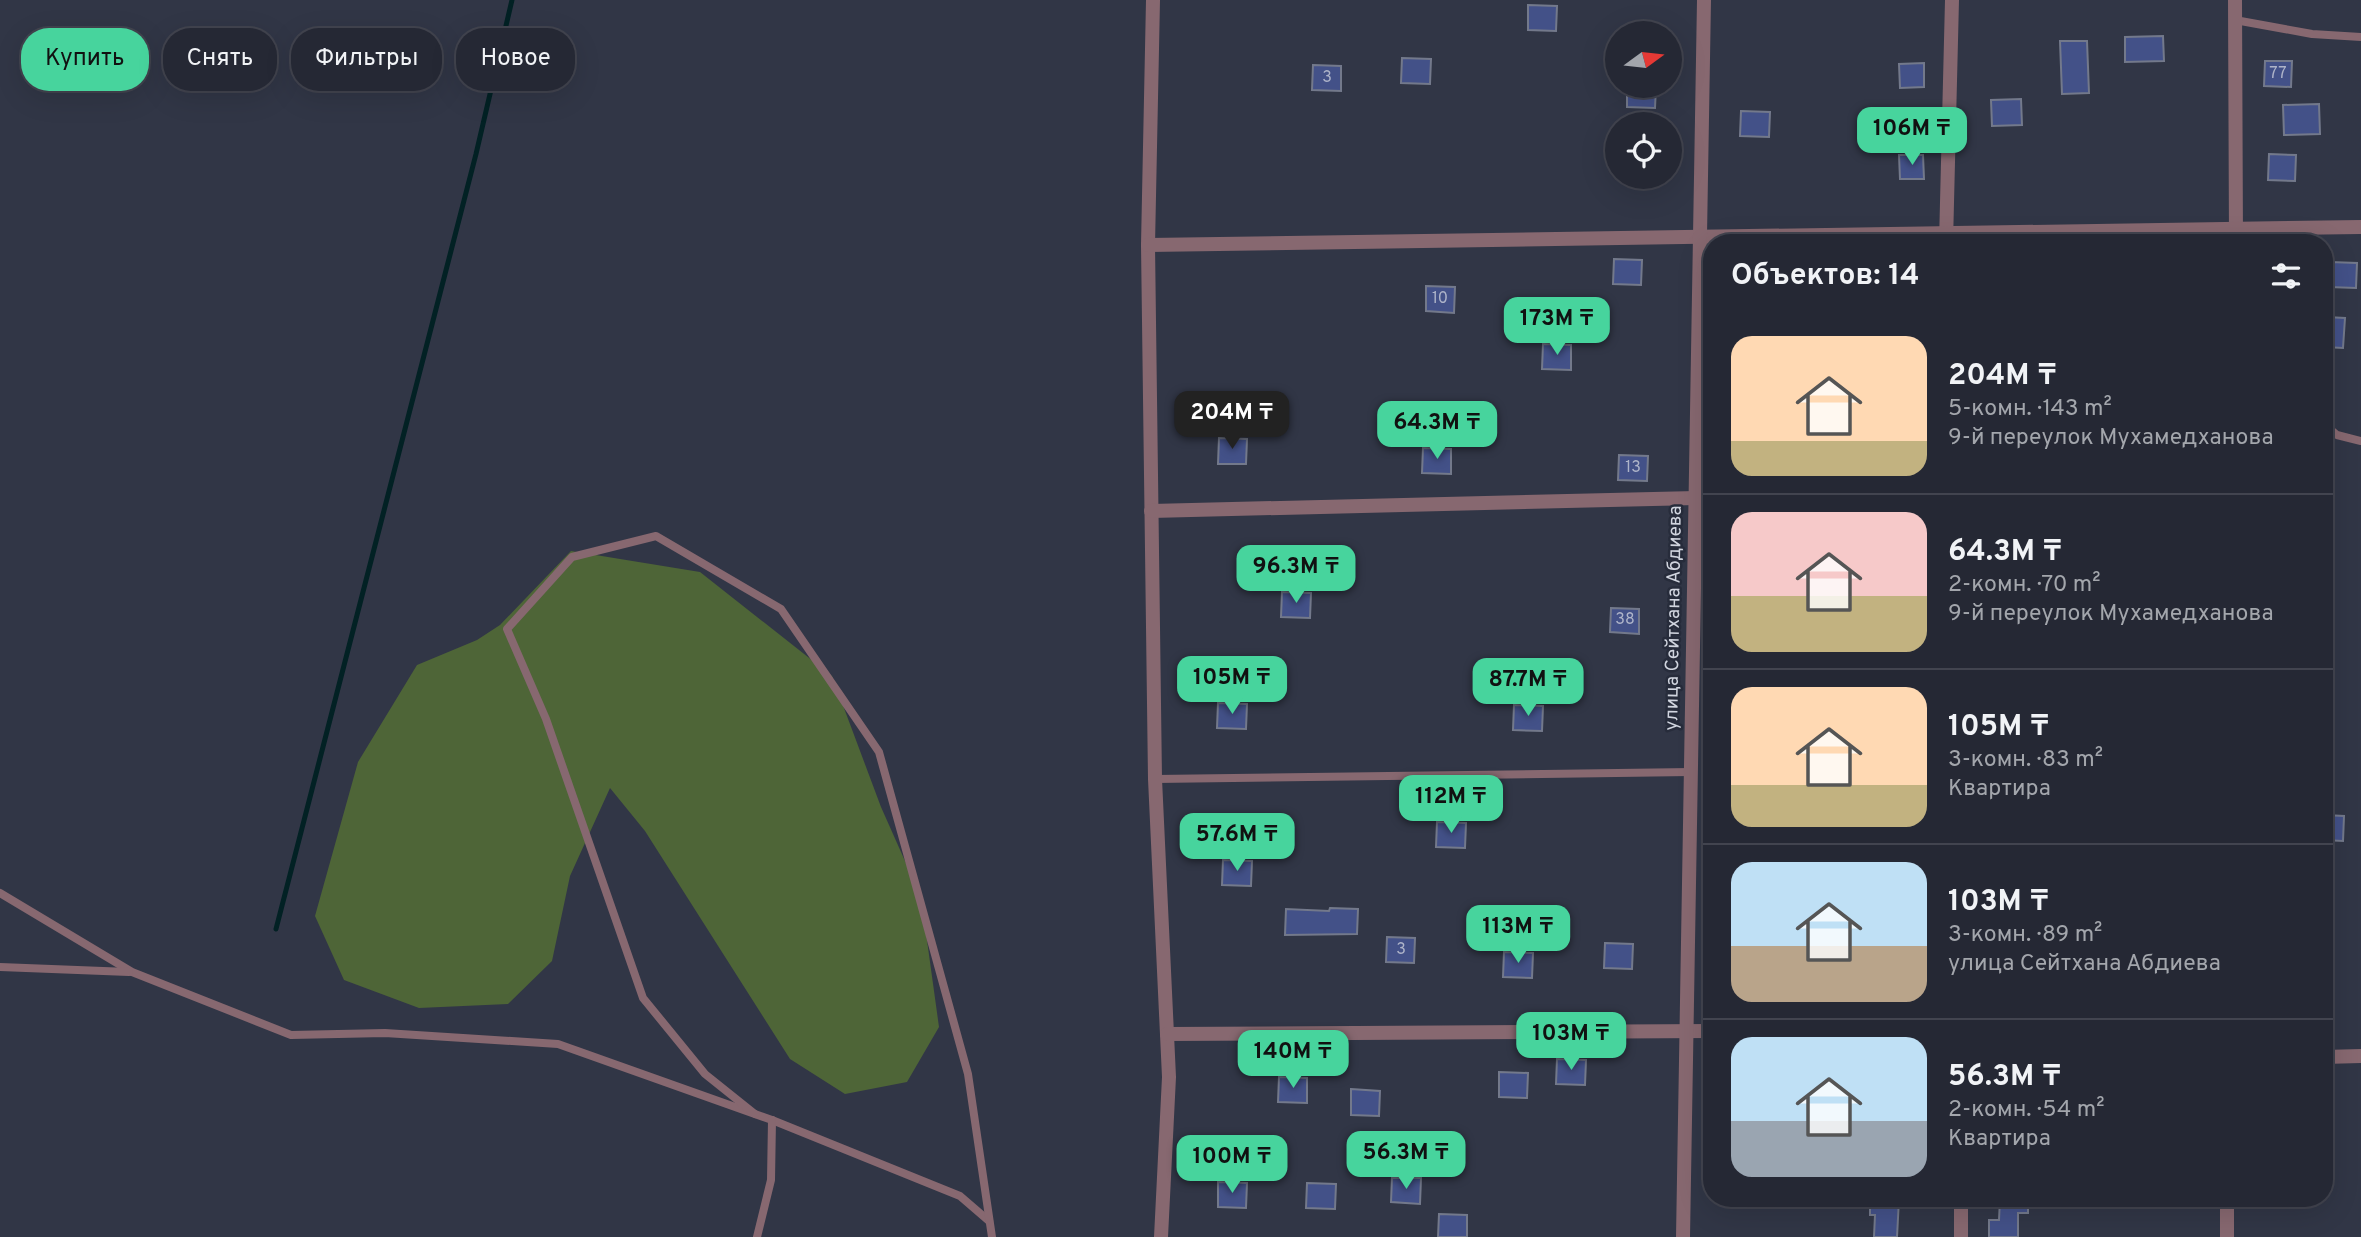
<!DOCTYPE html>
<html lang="ru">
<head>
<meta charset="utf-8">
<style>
  body { margin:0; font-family:Overpass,sans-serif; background:#2d303c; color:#f1f3f6; height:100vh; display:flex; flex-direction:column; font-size:26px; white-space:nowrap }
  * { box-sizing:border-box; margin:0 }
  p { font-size:23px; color:#a3a6ac }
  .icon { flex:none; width:38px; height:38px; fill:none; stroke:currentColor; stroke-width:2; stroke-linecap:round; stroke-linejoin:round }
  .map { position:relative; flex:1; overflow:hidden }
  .drawer { position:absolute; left:1703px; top:234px; width:630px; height:973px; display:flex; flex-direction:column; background:#252834; border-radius:28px; box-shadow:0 7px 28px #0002,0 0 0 2px #42444f }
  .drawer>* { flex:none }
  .banner { position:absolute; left:21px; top:28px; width:665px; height:63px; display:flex; gap:14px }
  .needle { width:46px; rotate:75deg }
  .tools { position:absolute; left:1605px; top:21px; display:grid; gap:14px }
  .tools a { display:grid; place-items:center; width:77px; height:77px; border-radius:50%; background:#252834; box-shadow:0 7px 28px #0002,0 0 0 2px #42444f; font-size:35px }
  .price { position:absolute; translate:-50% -60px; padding:0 16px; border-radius:14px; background:#47d49d; color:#111; font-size:23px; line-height:46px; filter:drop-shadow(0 2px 4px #0008) }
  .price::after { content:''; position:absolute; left:50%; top:42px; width:21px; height:16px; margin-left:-10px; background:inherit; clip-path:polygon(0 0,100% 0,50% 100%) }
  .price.selected { background:#222; color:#fff }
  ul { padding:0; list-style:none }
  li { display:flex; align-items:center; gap:21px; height:175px; padding:0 28px }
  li+li { border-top:2px solid #42444f }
  li span { display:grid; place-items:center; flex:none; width:196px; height:140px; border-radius:21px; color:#555 }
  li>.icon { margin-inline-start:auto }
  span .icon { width:84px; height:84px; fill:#fffc; stroke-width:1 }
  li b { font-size:30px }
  h2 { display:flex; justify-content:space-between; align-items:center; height:84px; padding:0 28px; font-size:30px }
  .chip { padding:0 24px; border-radius:28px; background:#252834; box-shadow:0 7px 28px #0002,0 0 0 2px #42444f; font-size:24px; line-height:63px }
  .chip.selected { background:#47d49d; color:#111 }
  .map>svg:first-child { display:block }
  .green { fill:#4e6537 }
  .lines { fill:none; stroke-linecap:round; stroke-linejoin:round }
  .stream { stroke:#022124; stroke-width:5 }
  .building { fill:#435188; stroke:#73798b; stroke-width:2 }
  .service { stroke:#876870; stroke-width:8 }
  .minor { stroke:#876870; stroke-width:14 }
  .labels { text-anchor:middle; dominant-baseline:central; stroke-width:5; stroke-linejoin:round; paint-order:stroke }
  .number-label { font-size:16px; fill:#aeb4c9 }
  .street-label { font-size:19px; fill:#d1d5df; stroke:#272c3b }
</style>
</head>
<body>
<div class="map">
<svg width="2361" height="1237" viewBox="0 0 2361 1237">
  <rect width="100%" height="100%" fill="#313646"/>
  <!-- green -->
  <path class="green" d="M571,551l129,21 132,104 49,131 40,90 18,130 -32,55 -62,12 -55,-35 -145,-228 -35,-43 -40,88 -18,85 -44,43 -89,4 -75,-28 -29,-64 43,-154 59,-97 60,-25 23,-15z"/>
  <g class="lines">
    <!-- stream -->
    <path class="stream" d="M276,929l200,-775 36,-154"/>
  </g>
  <!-- building -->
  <g class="building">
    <path d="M1528,5l29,1 -1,25 -28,-1z"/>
    <path d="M2163,36l1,25 -39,1v-25z"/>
    <path d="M2060,41h27l2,52 -27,1z"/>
    <path d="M1402,58l29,1 -1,25 -29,-1z"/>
    <path d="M2265,61h27l-1,26 -27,-1z"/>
    <path d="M1924,63v24l-24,1 -1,-24z"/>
    <path d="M1313,65l28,1v25l-29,-1z"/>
    <path d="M1627,86h29l-1,22 -28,-1z"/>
    <path d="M2021,99l1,26 -30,1 -1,-26z"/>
    <path d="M2319,104l1,30 -36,1 -1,-30z"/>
    <path d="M1741,111l29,1 -1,25 -29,-1z"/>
    <path d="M2269,154l27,1 -1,26 -27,-1z"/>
    <path d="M1899,155h24l1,24h-24z"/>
    <path d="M1614,259l28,1 -1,25 -28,-1z"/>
    <path d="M2330,262l27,1 -1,25 -27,-1z"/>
    <path d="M1426,286l29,1 -1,26 -28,-2z"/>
    <path d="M2326,317l19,1 -2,30 -18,-1z"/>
    <path d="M1543,344l28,1v25l-29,-1z"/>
    <path d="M1219,438l28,1 -1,25h-28z"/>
    <path d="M1423,448l28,1v25l-29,-1z"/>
    <path d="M1619,455l29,1 -1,25 -29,-1z"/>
    <path d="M1282,592l29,1 -1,25 -29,-1z"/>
    <path d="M1611,608l28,1v25l-29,-2z"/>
    <path d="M1218,703l29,1 -1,25 -29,-1z"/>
    <path d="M1514,705l29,1 -1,25 -29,-1z"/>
    <path d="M2324,815l20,1 -1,25 -19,-1z"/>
    <path d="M1437,822l29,1 -1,25 -29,-1z"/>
    <path d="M1223,860l29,1 -1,25 -29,-1z"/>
    <path d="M1330,908l28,1 -1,25 -72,1 1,-26 43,2z"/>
    <path d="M1387,937l28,1 -1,25 -28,-1z"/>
    <path d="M1605,943l28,1 -1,25 -28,-1z"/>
    <path d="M1504,952l29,1 -1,25 -29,-1z"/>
    <path d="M1557,1059l29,1 -1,25 -29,-1z"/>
    <path d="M1499,1072l29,1 -1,25 -28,-1z"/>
    <path d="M1279,1077l28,1v25l-29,-1z"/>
    <path d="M1351,1089l29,2 -1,25 -28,-1z"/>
    <path d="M1392,1178h29l-1,26 -29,-2z"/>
    <path d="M1218,1182l29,1 -1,25 -28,-1z"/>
    <path d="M1307,1183l29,1 -1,25 -29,-1z"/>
    <path d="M1870,1199h29l-2,38h-23l1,-22h-5z"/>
    <path d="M2000,1199h28v14h-10v24h-29v-17h10z"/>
    <path d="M1439,1214l28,1v22h-29z"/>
  </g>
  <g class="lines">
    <!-- service -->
    <g class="service">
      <path d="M2235,20l77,14 49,3"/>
      <path d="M2324,424l13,11 24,6"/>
      <path d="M1155,779l536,-7"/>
      <path d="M0,893l132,79 159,63 94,-2 173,11 214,76 188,76 29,25"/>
      <path d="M0,967l129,5"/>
      <path d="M755,1114l-50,-40 -62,-76 -97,-279 -39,-90 65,-72 84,-21 125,73 98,143 89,322 24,163"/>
      <path d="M757,1237l14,-57 1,-60"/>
    </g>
    <!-- minor -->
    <g class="minor">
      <path d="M1153,0l-5,245 7,534 14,298 -8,160"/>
      <path d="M2235,0l1,243"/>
      <path d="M1946,243l6,-243"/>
      <path d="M1148,245l1213,-18"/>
      <path d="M1151,511l545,-13"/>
      <path d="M1167,1034l545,-3"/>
      <path d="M2324,1057l37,-1"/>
      <path d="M1961,1199v38"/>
      <path d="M2227,1199v38"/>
      <path d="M1683,1237l21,-1237"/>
    </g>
  </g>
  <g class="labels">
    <!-- number labels -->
    <g class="number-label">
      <text x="2278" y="74">77</text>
      <text x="1327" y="78">3</text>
      <text x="1440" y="299">10</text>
      <text x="1633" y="468">13</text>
      <text x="1625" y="620">38</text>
      <text x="1401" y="950">3</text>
    </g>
    <!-- street labels -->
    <g class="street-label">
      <text transform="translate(1674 618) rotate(-89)">улица Сейтхана Абдиева</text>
    </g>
  </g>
</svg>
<div class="tools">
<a><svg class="needle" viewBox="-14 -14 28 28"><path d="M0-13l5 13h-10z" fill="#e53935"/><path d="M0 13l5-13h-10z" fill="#a3a6ac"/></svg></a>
<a><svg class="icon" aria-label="locate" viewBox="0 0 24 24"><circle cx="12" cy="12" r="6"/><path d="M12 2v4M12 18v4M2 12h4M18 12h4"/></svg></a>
</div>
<b class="price" style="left:1912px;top:167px">106M ₸</b>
<b class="price" style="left:1557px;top:357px">173M ₸</b>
<b class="price selected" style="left:1232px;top:451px">204M ₸</b>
<b class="price" style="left:1437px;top:461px">64.3M ₸</b>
<b class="price" style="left:1296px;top:605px">96.3M ₸</b>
<b class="price" style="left:1232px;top:716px">105M ₸</b>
<b class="price" style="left:1528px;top:718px">87.7M ₸</b>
<b class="price" style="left:1451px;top:835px">112M ₸</b>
<b class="price" style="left:1237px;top:873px">57.6M ₸</b>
<b class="price" style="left:1518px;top:965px">113M ₸</b>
<b class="price" style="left:1571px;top:1072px">103M ₸</b>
<b class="price" style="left:1293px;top:1090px">140M ₸</b>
<b class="price" style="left:1406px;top:1191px">56.3M ₸</b>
<b class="price" style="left:1232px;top:1195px">100M ₸</b>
<div class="banner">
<a class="chip selected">Купить</a>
<a class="chip">Снять</a>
<a class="chip">Фильтры</a>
<a class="chip">Новое</a>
</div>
<section class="drawer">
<h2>Объектов: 14<svg class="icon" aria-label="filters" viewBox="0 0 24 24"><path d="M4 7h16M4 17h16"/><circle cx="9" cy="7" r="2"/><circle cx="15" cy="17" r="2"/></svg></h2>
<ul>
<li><span style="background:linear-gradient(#ffd9b3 75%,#c2b280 0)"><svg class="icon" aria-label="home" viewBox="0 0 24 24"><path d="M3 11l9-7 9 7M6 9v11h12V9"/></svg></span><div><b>204M ₸</b><p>5-комн. · 143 m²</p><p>9-й переулок Мухамедханова</p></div></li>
<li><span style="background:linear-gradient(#f6c9c9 60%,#c2b280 0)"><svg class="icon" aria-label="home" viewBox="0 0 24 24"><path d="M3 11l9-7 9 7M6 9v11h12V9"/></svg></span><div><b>64.3M ₸</b><p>2-комн. · 70 m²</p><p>9-й переулок Мухамедханова</p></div></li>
<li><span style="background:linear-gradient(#ffd9b3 70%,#c2b280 0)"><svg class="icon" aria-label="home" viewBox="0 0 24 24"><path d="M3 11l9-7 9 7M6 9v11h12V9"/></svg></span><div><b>105M ₸</b><p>3-комн. · 83 m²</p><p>Квартира</p></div></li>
<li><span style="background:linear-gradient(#bfe0f5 60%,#b9a48a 0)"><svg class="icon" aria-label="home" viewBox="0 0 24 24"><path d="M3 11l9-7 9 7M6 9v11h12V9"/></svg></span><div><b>103M ₸</b><p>3-комн. · 89 m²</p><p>улица Сейтхана Абдиева</p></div></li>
<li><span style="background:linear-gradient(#bfe0f5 60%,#9aa5b1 0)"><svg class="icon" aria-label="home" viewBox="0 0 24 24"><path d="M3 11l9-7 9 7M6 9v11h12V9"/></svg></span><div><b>56.3M ₸</b><p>2-комн. · 54 m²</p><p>Квартира</p></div></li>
</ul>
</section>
</div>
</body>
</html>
